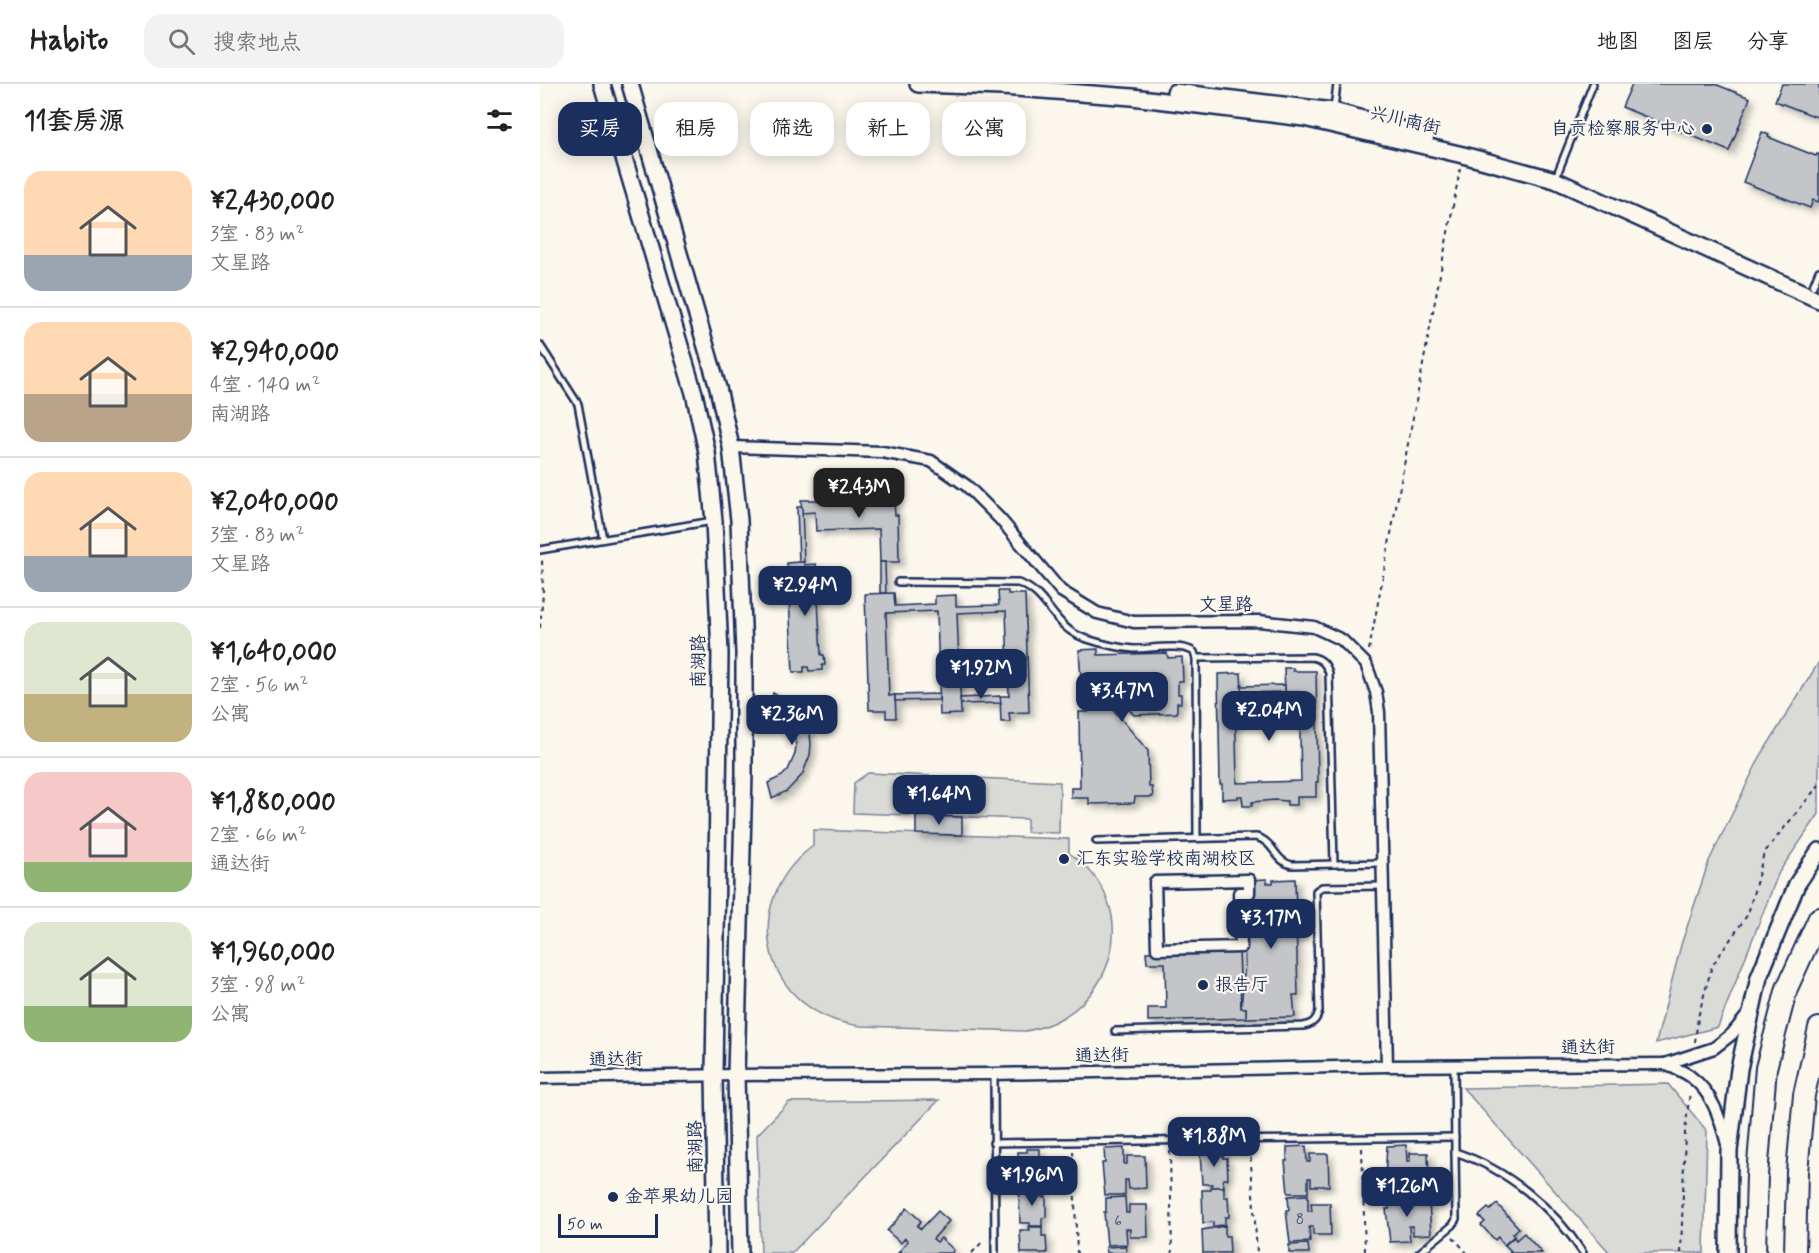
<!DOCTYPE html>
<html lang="zh">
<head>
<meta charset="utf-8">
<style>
  body { margin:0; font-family:Mynerve,"LXGW WenKai TC",sans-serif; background:#f2f2f2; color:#222; height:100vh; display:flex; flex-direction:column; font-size:22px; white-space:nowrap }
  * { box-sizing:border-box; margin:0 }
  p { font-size:20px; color:#767676 }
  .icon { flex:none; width:33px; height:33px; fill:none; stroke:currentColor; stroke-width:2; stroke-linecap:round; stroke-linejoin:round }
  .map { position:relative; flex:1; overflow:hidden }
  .details { display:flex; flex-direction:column; background:#fff; width:540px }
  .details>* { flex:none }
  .hud { position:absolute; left:18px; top:18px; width:570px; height:54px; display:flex; gap:12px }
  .scale { position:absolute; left:18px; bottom:15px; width:100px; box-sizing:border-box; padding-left:6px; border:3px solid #1b2f5e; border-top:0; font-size:16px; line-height:21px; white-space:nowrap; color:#1b2f5e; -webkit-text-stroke:4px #fbf7ec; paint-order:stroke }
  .price { position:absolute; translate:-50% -51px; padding:0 14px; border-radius:12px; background:#1b2f5e; color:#fff; font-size:20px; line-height:39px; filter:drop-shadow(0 2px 3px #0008) }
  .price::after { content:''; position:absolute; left:50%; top:36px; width:18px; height:14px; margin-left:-9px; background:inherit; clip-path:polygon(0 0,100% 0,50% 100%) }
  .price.current { background:#222; color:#fff }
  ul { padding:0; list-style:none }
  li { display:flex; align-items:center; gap:18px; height:150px; padding:0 24px }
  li+li { border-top:2px solid #e0e0e0 }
  li span { display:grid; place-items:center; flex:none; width:168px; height:120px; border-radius:18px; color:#555 }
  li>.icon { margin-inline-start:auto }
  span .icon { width:72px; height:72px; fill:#fffc; stroke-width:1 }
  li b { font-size:26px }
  h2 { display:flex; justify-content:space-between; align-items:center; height:72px; padding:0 24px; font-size:26px }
  .chip { padding:0 21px; border-radius:18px; background:#fff; box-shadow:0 3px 15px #0003; font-size:21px; line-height:54px }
  .chip.current { background:#1b2f5e; color:#fff }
  header { display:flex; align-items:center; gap:36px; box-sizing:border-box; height:84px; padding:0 30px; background:#fff; border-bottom:2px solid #e0e0e0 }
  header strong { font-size:28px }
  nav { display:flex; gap:33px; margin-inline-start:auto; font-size:21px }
  .search { width:420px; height:54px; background:#f2f2f2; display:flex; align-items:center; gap:15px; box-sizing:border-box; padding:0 21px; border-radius:18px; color:#767676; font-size:22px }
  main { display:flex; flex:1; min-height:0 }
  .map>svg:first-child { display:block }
  .green { fill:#dadad7; stroke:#7a849a; stroke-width:1.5 }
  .building { fill:#c3c5c9; stroke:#1b2f5e; stroke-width:1.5; filter:url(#shadow) }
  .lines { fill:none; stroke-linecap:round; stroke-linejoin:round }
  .lane-casing { stroke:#1b2f5e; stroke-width:10 }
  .street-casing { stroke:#1b2f5e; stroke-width:15 }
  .secondary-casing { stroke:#1b2f5e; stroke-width:20 }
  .highway-casing { stroke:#1b2f5e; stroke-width:24 }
  .path { stroke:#1b2f5e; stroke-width:2; stroke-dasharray:4.5 4.5; stroke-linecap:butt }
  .lane { stroke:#fbf7ec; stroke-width:5 }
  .street { stroke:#fbf7ec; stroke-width:10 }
  .secondary { stroke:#fbf7ec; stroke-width:15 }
  .highway { stroke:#fbf7ec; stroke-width:20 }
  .poi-dot { fill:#1b2f5e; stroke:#fbf7ec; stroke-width:2 }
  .labels { text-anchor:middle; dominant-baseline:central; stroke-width:4.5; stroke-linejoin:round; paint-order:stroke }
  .number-label { font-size:15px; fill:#455479 }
  .street-label { font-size:18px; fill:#1b2f5e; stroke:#fbf7ec }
  .poi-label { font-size:18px; fill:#1b2f5e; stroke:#fbf7ec; text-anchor:start }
</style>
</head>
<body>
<header>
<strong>Habito</strong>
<div class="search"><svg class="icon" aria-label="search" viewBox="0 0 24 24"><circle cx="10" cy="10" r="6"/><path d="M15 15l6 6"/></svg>搜索地点</div>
<nav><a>地图</a><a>图层</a><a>分享</a></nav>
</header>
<main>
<section class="details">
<h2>11套房源<svg class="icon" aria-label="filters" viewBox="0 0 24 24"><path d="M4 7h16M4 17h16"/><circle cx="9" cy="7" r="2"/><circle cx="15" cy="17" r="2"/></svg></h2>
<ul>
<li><span style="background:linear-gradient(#ffd9b3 70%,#9aa5b1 0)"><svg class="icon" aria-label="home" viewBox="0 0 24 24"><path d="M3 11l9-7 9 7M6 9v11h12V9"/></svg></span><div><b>¥2,430,000</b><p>3室 · 83 m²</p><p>文星路</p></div></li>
<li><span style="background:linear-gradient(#ffd9b3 60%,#b9a48a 0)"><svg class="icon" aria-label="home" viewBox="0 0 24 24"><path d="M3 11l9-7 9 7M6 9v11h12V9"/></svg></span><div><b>¥2,940,000</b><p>4室 · 140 m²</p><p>南湖路</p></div></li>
<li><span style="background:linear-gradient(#ffd9b3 70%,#9aa5b1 0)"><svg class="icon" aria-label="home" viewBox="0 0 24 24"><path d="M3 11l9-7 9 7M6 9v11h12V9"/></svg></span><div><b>¥2,040,000</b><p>3室 · 83 m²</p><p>文星路</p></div></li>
<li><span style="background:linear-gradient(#dfe7d0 60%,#c2b280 0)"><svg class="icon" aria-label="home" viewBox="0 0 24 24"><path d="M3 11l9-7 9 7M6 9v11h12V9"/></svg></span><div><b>¥1,640,000</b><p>2室 · 56 m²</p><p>公寓</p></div></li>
<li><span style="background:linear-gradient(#f6c9c9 75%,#8fb573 0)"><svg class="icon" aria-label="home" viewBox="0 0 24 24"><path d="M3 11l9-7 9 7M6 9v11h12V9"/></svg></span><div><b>¥1,880,000</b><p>2室 · 66 m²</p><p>通达街</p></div></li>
<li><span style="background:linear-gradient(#dfe7d0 70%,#8fb573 0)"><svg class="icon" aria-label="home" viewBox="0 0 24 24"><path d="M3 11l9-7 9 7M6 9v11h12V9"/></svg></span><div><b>¥1,960,000</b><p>3室 · 98 m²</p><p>公寓</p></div></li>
</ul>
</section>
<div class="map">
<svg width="1279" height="1169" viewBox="0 0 1279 1169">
  <defs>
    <filter id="shadow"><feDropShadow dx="4.5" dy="4.5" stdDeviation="3" flood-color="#0004"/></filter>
  </defs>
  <rect width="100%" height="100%" fill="#fbf7ec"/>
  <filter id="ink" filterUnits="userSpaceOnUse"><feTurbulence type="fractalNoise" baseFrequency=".0167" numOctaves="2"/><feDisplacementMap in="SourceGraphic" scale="12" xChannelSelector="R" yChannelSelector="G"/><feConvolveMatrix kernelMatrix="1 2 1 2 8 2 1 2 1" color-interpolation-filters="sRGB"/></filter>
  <g filter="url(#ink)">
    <!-- green -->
    <g class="green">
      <path d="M1279,578v152l-40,58 -61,155 -62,16 25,-98 28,-84 51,-104z"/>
      <path d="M328,689l192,9 -1,51 -32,-1v-13l-174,-6 1,-30z"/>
      <path d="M273,746l256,9v14c78,52 46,162 -43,178l-165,-5c-97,-11 -126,-122 -48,-180z"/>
      <path d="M1128,1000l39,47 -3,122h-94l-147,-165z"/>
      <path d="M399,1016l-147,153h-31l-4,-118 32,-33z"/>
    </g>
    <!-- building -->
    <g class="building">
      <path d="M1092,0h83l35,14 -21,53 -107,-44z"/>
      <path d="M1242,0h37v34l-44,-17z"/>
      <path d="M1222,48l7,3 -1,2 48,19 1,-2h2v48l-6,-2 -3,8 -67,-26z"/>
      <path d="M338,411l1,7h15l1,13h3l1,47h-19l-1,-33 -63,2 -1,-19 -13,1 -1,-13h21v-3z"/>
      <path d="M257,423h5l2,55h-5z"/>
      <path d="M259,478h5v3l12,-1 1,10h4v9l-4,1 4,71h3l1,10h-3v5l-13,1 -1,-4h-4v5h-11l-6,-109z"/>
      <path d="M340,478h5l1,31h-6z"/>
      <path d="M458,507h10v3h17l4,118 -20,1 1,9h-9l-1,-26h9l-3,-85 -49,2 4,101 -21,1 -3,-104 -51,2 3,83 6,-1 1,23h-10v-8h-17l-4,-116 29,-1 1,13 40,-2v-8l21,-1v11l43,-1z"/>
      <path d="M558,565v6l69,-2 1,5 14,-1 1,24h-5v13h3v9h-4v10l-43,2 -30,-33v20h3l41,49 1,36h3l1,10h-18l-1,6 -45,1v-6h-18v-10h9l-1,-76h9v-17h7l-1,-17 -13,1 -2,-29z"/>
      <path d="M744,584h9v3h23l2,111h-2v15h-19v8h-10v-4l-12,-1 -23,2v4h-9l-1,-10h-4v2l-16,1v-15h-2l-2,-110 23,-1 1,20h-7l2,90 64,-2 -2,-89h-14z"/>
      <path d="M745,601v7l-43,1 -1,-7z"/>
      <path d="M233,609l12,6 16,15 9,20 1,10 -1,11 -8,20 -15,16 -15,7 -4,-15 14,-7 6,-6 7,-16 1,-9 -4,-18 -5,-7 -6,-6 -12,-6z"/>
      <path d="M399,610v6l-44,1v-6z"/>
      <path d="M460,612l1,7 -40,1 -1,-6z"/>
      <path d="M376,732l46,1v18l-46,-1z"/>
      <path d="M727,795v4h6v-3l22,-1 3,116h-5l2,22 -49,1v-10h-5l4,-44 -2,-55 8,-1 -2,-28z"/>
      <path d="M699,865l2,59h5v10l-98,3v-13h18l-1,-45h-18l-1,-11z"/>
      <path d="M866,1061l1,16h3v-8h18l1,32 -18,1v-9h-4l1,15 -20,1 -1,-15h-2l2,-32z"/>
      <path d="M766,1062l1,16h3v-8h18l1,32h-18v-8h-3v15h-20l-3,-32h2v-14z"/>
      <path d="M584,1064v16h3v-8h18l1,32 -17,1 -1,-9h-3v15h-20l-3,-32h3l-1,-14z"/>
      <path d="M487,1065h13v10l4,-1 1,21h-4v8l-12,1v-4l-10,1 -1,-33h9z"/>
      <path d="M670,1065h13v9h4l1,21h-5l1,8h-12v-3h-10l-2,-32h10z"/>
      <path d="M501,1103l1,10h4v20l-4,1v8h-12v-3h-10l-1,-32z"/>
      <path d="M671,1103h13v10h4l1,20h-4v8l-12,1v-4l-10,1 -1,-33h9z"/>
      <path d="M868,1110v16h4l-1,-8h18l2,32 -18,1v-9h-4l1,15 -20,1 -4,-33h3l-1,-14z"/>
      <path d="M768,1111v16h4l-1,-8h19l1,32h-18v-8h-4l1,15 -20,1 -4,-33h3l-1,-14z"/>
      <path d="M585,1113l1,16h3v-8h18l1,32h-18v-8h-4l1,15 -20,1 -3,-33h2v-14z"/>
      <path d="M957,1120l22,24 -7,6 2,2 -10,9 -6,-8 -3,3 -14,-15 4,-3 -6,-6 9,-8 2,2z"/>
      <path d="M367,1124l14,13 -4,5 4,3 17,-18 11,10 -16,18 4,3 4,-4 13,12 -2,3h-54l10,-12 -3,-3 -4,5 -14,-12z"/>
      <path d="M685,1142v10h4l1,17h-27l-1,-23z"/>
      <path d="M489,1143h13v9h4l1,17h-26l-1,-23h10z"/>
      <path d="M984,1149l18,20h-33l2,-2 -6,-6 9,-8 2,3z"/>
      <path d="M768,1160l1,9h-20v-8z"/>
      <path d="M586,1162v7h-19l-1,-6z"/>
    </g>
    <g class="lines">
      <defs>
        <g id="lane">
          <path d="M794,25l3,-25"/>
          <path d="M1018,88l35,-88"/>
          <path d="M1273,202l6,-15"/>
          <path d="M0,261l38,59 25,135"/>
          <path d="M0,466l173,-29"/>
          <path d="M358,498l120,1c30,9 34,44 66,55 15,5 35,10 50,11 17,0 47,-6 60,3l2,6 1,180"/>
          <path d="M656,574l116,-1c10,2 14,7 17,16l5,191"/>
          <path d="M556,757l160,-4c18,4 19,25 36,28l90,-2"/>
          <path d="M575,947l188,-5c9,-1 14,-6 16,-15l-3,-120 6,-4 61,-1"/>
          <path d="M914,982l1,86c52,17 99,56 128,101"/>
          <path d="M454,991l1,178"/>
          <path d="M453,1059l462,-6"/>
          <path d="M879,1169l34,-28 3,-6 -1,-67"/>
        </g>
        <g id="street">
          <path d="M191,363l151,5 49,9 36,25 33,33 61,72 36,22 37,9 125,-1 55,6 28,13 24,24 10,28 3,20 8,354"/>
          <path d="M709,796v13h-10l2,54 -84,2 -2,-67z"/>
          <path d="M0,994l196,-3 258,-1 393,-8 278,-2"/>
          <path d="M1187,1060c-7,-25 -14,-51 -36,-67 -7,-6 -18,-9 -26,-13l49,-16 18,-14 18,-22"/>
        </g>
        <g id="secondary">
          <path d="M62,0l92,309 13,59 7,69 6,133 -6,421 3,178"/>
          <path d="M90,0l88,304 13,59 8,73 5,133v120l-8,302 4,178"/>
          <path d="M378,0l84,3 130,10 172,21 159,37 92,25 264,120"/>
          <path d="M635,8l158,19 93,25"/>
          <path d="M1188,1169l1,-102 10,-82 20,-92 38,-93 22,-33"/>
        </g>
        <g id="highway">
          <path d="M1215,1169l2,-78 9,-107 21,-80 32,-70"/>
          <path d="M1255,1169l2,-81 7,-77 15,-67"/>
        </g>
      </defs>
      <!-- lane casing -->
      <use href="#lane" class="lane-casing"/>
      <!-- street casing -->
      <use href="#street" class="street-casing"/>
      <!-- secondary casing -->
      <use href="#secondary" class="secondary-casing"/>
      <!-- highway casing -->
      <use href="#highway" class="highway-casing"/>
      <!-- path -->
      <g class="path">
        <path d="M0,544l3,-35 -1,-34"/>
        <path d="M829,566l91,-481"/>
        <path d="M1155,958l3,-25 14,-51 36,-52 16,-61 55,-68"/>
        <path d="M710,1064l7,105"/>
        <path d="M822,1064l3,105"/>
        <path d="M533,1067l4,102"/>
        <path d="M630,1067l2,102"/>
        <path d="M913,1153l14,16"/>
        <path d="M432,1169l12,-13"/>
        <path d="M1141,1169l4,-121 5,-40"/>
      </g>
      <!-- lane -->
      <use href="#lane" class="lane"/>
      <!-- street -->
      <use href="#street" class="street"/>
      <!-- secondary -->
      <use href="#secondary" class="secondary"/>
      <!-- highway -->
      <use href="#highway" class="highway"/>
    </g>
  </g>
  <!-- markers -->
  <g class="poi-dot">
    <circle cx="1167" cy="45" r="6"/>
    <circle cx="524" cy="775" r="6"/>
    <circle cx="663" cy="901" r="6"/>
    <circle cx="73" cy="1113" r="6"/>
  </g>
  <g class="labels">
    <!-- number labels -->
    <g class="number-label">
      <text x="760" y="1136">8</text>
      <text x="578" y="1138">6</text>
    </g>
    <!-- street labels -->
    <g class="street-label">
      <text transform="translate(865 37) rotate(13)">兴川南街</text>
      <text x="686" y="521">文星路</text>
      <text transform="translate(159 577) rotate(-90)">南湖路</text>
      <text transform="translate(1048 964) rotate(-1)">通达街</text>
      <text transform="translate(562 972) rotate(-1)">通达街</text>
      <text transform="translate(76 976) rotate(-1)">通达街</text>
      <text transform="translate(156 1063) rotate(-91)">南湖路</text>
    </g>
    <!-- poi labels -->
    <g class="poi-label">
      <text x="1155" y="45" text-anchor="end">自贡检察服务中心</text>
      <text x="536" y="775">汇东实验学校南湖校区</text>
      <text x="675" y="901">报告厅</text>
      <text x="85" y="1113">金苹果幼儿园</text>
    </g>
  </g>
</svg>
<div class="scale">50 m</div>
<b class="price current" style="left:319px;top:435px">¥2.43M</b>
<b class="price" style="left:265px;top:533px">¥2.94M</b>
<b class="price" style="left:441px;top:616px">¥1.92M</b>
<b class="price" style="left:582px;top:639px">¥3.47M</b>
<b class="price" style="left:729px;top:658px">¥2.04M</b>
<b class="price" style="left:252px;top:662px">¥2.36M</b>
<b class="price" style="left:399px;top:742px">¥1.64M</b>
<b class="price" style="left:731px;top:866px">¥3.17M</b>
<b class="price" style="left:674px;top:1084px">¥1.88M</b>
<b class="price" style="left:492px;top:1123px">¥1.96M</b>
<b class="price" style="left:867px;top:1134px">¥1.26M</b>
<div class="hud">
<a class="chip current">买房</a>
<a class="chip">租房</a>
<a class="chip">筛选</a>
<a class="chip">新上</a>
<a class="chip">公寓</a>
</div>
</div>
</main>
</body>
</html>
